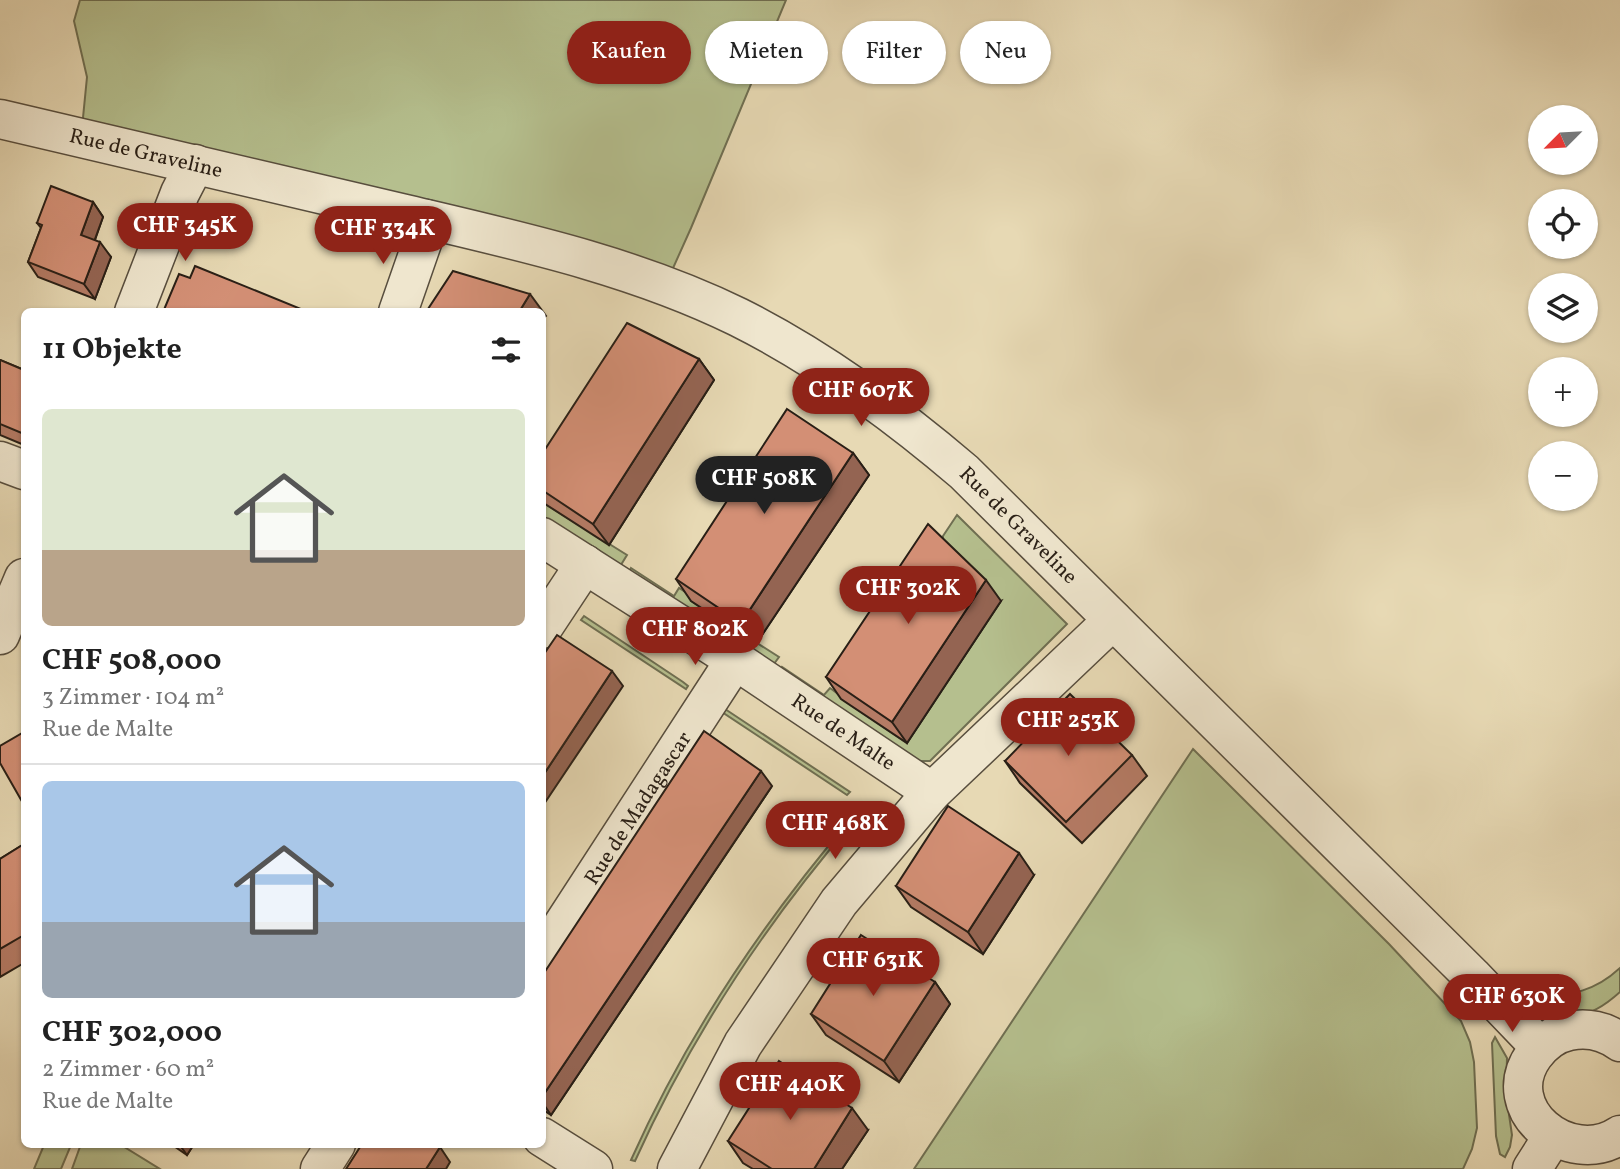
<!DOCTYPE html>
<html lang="de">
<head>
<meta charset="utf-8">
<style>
  body { margin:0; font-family:Vollkorn,serif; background:#f6f6f6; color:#222; height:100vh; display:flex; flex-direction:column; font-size:26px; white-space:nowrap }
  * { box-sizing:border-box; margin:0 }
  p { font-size:23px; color:#767676 }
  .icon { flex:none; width:38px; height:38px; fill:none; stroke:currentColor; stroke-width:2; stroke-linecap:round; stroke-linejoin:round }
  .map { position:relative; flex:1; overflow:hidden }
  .side { position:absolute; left:21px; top:308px; width:525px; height:840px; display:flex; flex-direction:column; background:#fff; border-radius:10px; box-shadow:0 2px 5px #0004 }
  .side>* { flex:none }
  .guide { position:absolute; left:567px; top:21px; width:665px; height:63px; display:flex; gap:14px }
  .needle { width:46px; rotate:246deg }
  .fabs { position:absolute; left:1528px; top:105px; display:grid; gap:14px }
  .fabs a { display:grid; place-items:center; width:70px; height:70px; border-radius:50%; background:#fff; box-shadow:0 2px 5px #0004; font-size:35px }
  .price { position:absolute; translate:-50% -60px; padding:0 16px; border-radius:24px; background:#8f2418; color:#fff; font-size:23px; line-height:46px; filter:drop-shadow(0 2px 4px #0008) }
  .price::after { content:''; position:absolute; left:50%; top:42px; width:21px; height:16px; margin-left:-10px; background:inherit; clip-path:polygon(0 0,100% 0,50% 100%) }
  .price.current { background:#222; color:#fff }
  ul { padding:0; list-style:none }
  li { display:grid; align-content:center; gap:14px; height:371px; padding:0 21px }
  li+li { border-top:2px solid #e0e0e0 }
  li span { display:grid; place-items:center; height:217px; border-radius:10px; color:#555 }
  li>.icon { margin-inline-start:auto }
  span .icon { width:126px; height:126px; fill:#fffc; stroke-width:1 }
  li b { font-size:30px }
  h2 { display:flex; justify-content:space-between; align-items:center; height:84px; padding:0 21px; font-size:30px }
  .tag { padding:0 24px; border-radius:32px; background:#fff; box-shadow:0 2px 5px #0004; font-size:24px; line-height:63px }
  .tag.current { background:#8f2418; color:#fff }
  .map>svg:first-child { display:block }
  .green { fill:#b5bf8e; stroke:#6f6f52; stroke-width:2 }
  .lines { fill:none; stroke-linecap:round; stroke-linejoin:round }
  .minor-casing { stroke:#584e3e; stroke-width:41 }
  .minor { stroke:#efe6ce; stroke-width:38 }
  .wall { fill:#b57b65; stroke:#291f16; stroke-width:2 }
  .shaded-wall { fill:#946452; stroke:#291f16; stroke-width:2 }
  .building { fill:#d38f75; stroke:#291f16; stroke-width:2 }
  .labels { text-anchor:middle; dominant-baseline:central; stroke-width:5; stroke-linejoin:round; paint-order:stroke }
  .street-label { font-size:21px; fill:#291f16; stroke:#efe6ce }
</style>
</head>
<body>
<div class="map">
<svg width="1620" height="1169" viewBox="0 0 1620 1169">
  <rect width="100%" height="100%" fill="#e7d9b4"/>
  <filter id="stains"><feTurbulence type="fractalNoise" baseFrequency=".00286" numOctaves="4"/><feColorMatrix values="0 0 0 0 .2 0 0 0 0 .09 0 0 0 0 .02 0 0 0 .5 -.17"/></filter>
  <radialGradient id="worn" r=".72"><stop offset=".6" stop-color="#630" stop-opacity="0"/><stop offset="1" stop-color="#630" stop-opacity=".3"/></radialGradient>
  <!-- green -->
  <g class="green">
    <path d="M80,0h706l-95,228 -26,58 -584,-148 6,-61 -13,-56z"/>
    <path d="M542,502l85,53 -8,13 -76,-51z"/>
    <path d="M957,515l110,109 -137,137h-15l-137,-87 4,-7 42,28 6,-7 12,9v2l65,44 36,-197v-10z"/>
    <path d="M631,568l43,28 5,-8 14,9 -2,4 88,56 -8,11 -142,-95z"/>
    <path d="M584,616l99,66 5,4 -2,3 -105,-69z"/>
    <path d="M722,707l128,85 -3,3 -128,-85z"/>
    <path d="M1193,749l196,195 72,77 9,21 4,20 3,66 -5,21 -9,20h-549z"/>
    <path d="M851,819l2,3c-87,101 -163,217 -218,339l-4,-1c55,-123 132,-238 220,-341z"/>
    <path d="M1620,968v24c-33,30 -52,29 -90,9l4,-4c36,-3 58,-3 86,-29z"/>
    <path d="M1495,1037l12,21 -1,36 6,41 -2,12 -5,10 -5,-3 -4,-18 -4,-93z"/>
    <path d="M81,1144l40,1 39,24h-88z"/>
    <path d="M44,1145h27l-10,24h-27z"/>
  </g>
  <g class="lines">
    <defs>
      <g id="minor">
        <path id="s1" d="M0,119c133,32 267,63 401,94 114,27 231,52 337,104 82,41 157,96 226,155l508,504 68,71"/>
        <path d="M134,312l46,-119 15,-29"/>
        <path d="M398,312l25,-72 3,-21"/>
        <path d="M0,461l24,9"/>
        <path id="s2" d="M542,537l193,123 197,132"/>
        <path d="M542,629l43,-65"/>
        <path d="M0,635l24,-57"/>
        <path id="s3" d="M542,957l193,-297"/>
        <path d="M1620,1042c-15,-11 -33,-15 -51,-11 -15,3 -26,12 -35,24 -39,54 35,114 86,80"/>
        <path d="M542,1137l51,32"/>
        <path d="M320,1169l16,-25"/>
        <path d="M677,1169l66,-125 96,-142 93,-110 181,-172"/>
        <path d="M1532,1169l19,-30"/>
      </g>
    </defs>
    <!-- minor casing -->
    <use href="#minor" class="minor-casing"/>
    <!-- minor -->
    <use href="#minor" class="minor"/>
  </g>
  <!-- wall -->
  <g class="wall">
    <path d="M93,202l10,15 -8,23 16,17 -16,42 -57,-22 -10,-15 13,-34 -4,-5z"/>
    <path d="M699,359l15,21 -105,165 -67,-43v-48z"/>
    <path d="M0,360l24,10v75l-24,-10z"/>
    <path d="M853,453l16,22 -113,169 -65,-43 -15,-22z"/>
    <path d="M1001,601l-94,142 -66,-44 -15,-22z"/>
    <path d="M1132,755l15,21 -65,67 -62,-60 -15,-22z"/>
    <path d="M772,786l-221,329 -9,-6v-133z"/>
    <path d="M24,844v119l-24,14v-118z"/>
    <path d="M1034,875l-51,79 -72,-47 -15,-21z"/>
    <path d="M935,982l15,22 -51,78 -73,-47 -15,-21z"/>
    <path d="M868,1130l-26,39h-89l-10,-6 -15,-22z"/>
    <path d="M171,1144h23l-7,11z"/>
  </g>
  <!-- shaded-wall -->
  <g class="shaded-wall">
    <path d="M93,202l10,15 -12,33 -10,-15z"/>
    <path d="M100,242l11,15 -16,42 -11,-15z"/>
    <path d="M530,294l16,22 -4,4v-8h-23z"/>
    <path d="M699,359l15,21 -105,165 -16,-21z"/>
    <path d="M853,453l16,22 -113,169 -15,-21z"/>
    <path d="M986,580l15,21 -94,142 -15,-21z"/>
    <path d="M612,671l11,15 -81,121v-30z"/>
    <path d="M761,771l11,15 -221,329 -9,-13v-5z"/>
    <path d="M1019,853l15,22 -51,79 -15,-22z"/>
    <path d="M935,982l15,22 -51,78 -15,-21z"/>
    <path d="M852,1108l16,22 -26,39h-28z"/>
    <path d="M179,1144h15l-7,11z"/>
    <path d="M440,1147l10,15 -4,7h-20z"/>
  </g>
  <!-- building -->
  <g class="building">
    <path d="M51,186l42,16 -12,33 19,7 -16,42 -56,-22 14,-37 -5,-2z"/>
    <path d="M195,266l106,43 -1,3h-137l16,-38 11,4z"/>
    <path d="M453,271l77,23 -11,18h-93z"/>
    <path d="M627,323l72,36 -106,165 -51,-34v-36z"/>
    <path d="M0,360l24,10v64l-24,-10z"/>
    <path d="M787,409l66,44 -112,170 -65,-44z"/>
    <path d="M928,524l58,56 -94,142 -66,-45z"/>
    <path d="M557,635l55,36 -70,106v-120z"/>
    <path d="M1070,694l62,61 -66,67 -61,-61z"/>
    <path d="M704,731l57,40 -219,326v-121z"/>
    <path d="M24,732v73l-24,-42v-17z"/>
    <path d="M948,806l71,47 -51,79 -72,-46z"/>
    <path d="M24,844v91l-24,14v-90z"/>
    <path d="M861,935l74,47 -51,79 -73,-47z"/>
    <path d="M779,1061l73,47 -38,61h-42l-44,-28z"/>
    <path d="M362,1144h74l4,3 -14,22h-80z"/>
  </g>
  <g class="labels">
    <!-- street labels -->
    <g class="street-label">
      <text stroke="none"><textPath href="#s1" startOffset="150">Rue de Graveline</textPath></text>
      <text stroke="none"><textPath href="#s1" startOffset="1116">Rue de Graveline</textPath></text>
      <text stroke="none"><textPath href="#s2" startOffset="359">Rue de Malte</textPath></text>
      <text stroke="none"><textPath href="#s3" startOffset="177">Rue de Madagascar</textPath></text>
    </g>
  </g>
  <rect width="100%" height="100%" filter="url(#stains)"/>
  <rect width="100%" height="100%" fill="url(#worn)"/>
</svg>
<div class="fabs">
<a><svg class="needle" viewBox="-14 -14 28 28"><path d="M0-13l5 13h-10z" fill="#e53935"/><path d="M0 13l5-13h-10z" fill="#767676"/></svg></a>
<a><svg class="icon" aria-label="locate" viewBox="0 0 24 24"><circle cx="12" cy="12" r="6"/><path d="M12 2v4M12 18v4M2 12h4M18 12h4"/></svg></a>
<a><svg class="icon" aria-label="layers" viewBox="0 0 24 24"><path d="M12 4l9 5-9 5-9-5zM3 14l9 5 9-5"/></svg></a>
<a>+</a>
<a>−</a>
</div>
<b class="price" style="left:185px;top:263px">CHF 345K</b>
<b class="price" style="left:383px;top:266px">CHF 334K</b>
<b class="price" style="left:861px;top:428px">CHF 607K</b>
<b class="price current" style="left:764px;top:516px">CHF 508K</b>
<b class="price" style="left:908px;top:626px">CHF 302K</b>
<b class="price" style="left:695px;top:667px">CHF 802K</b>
<b class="price" style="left:1068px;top:758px">CHF 253K</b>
<b class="price" style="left:835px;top:861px">CHF 468K</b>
<b class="price" style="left:873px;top:998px">CHF 631K</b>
<b class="price" style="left:1512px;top:1034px">CHF 630K</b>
<b class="price" style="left:790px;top:1122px">CHF 440K</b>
<div class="guide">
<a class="tag current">Kaufen</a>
<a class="tag">Mieten</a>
<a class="tag">Filter</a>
<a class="tag">Neu</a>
</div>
<section class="side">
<h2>11 Objekte<svg class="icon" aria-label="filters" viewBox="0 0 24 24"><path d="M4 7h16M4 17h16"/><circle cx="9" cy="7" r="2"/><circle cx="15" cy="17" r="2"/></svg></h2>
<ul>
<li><span style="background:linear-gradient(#dfe7d0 65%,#b9a48a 0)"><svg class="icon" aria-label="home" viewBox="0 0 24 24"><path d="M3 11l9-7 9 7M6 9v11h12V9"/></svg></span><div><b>CHF 508,000</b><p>3 Zimmer · 104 m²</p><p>Rue de Malte</p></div></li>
<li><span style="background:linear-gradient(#a9c7e8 65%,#9aa5b1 0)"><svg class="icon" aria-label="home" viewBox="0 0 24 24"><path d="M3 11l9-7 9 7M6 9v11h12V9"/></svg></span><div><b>CHF 302,000</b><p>2 Zimmer · 60 m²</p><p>Rue de Malte</p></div></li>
</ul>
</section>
</div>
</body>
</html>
